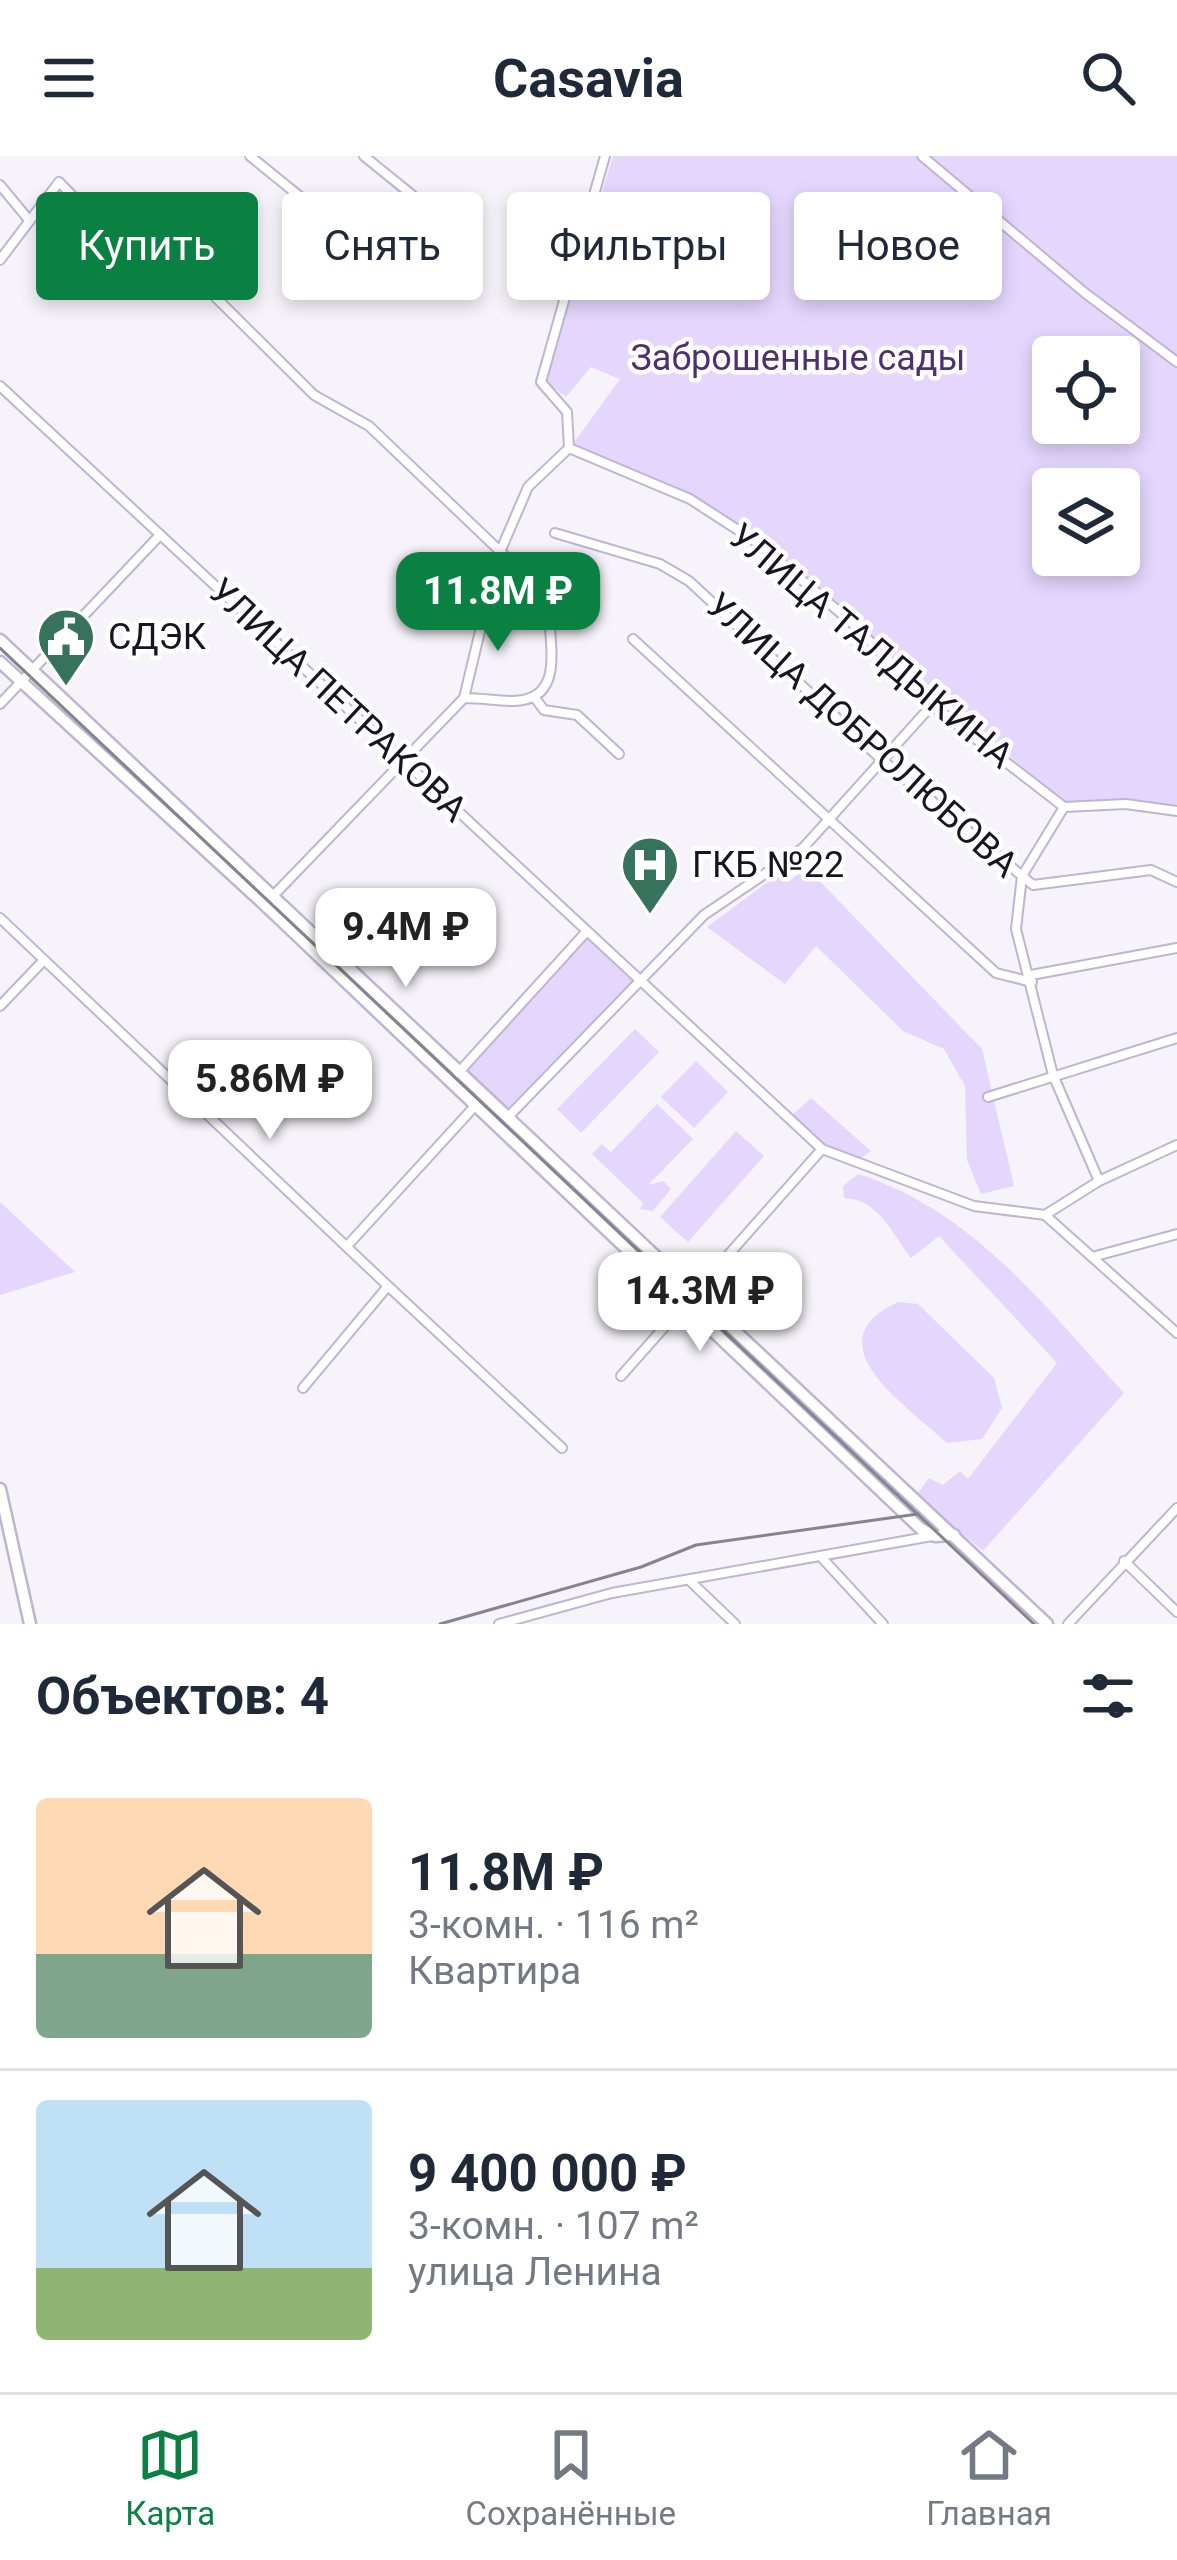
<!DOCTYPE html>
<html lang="ru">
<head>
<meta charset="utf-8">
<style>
  body { margin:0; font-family:Roboto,sans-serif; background:#f6f6f7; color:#1f2937; height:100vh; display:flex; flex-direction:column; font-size:45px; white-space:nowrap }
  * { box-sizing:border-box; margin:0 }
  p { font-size:39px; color:#747a83 }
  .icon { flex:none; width:66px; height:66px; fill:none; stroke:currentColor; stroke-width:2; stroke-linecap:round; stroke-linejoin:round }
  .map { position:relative; height:1468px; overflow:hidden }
  .side { display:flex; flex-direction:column; background:#fff; flex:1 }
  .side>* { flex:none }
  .top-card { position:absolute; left:36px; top:36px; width:1107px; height:108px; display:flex; gap:24px }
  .buttons { position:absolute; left:1032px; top:180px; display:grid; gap:24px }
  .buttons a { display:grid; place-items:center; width:108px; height:108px; border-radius:12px; background:#fff; box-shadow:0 6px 18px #0003; font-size:60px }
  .price { position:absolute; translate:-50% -102px; padding:0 27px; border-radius:24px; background:#fff; color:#222; font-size:39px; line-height:78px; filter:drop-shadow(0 3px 6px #0008) }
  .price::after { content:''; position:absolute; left:50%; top:72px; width:36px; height:27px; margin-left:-18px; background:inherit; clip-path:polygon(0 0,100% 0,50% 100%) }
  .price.current { background:#0b8043; color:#fff }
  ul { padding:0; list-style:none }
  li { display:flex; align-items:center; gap:36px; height:300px; padding:0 36px }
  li+li { border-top:3px solid #e0e1e3 }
  li span { display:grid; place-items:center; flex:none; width:336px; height:240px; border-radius:12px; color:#555 }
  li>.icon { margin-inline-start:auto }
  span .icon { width:144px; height:144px; fill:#fffc; stroke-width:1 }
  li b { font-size:51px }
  h2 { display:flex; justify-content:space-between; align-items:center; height:144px; padding:0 36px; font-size:51px }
  .tag { padding:0 42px; border-radius:12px; background:#fff; box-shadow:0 6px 18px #0003; font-size:42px; line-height:108px }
  .tag.current { background:#0b8043; color:#fff }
  header { display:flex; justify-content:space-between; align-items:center; height:156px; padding:0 36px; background:#fff; font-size:54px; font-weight:700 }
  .menu { display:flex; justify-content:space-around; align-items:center; height:168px; border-top:3px solid #e0e1e3; background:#fff; font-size:33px; color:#747a83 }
  .menu a { display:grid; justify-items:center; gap:6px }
  .menu .current { color:#0b8043 }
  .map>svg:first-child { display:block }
  .green { fill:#e4d6fd; fill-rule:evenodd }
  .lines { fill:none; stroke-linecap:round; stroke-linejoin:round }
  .minor-casing { stroke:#bfb4d2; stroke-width:12 }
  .major-casing { stroke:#bfb4d2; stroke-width:15 }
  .minor { stroke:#fff; stroke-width:8 }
  .major { stroke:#fff; stroke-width:10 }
  .tram { stroke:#87848d; stroke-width:3 }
  .labels { text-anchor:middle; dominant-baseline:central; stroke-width:9; stroke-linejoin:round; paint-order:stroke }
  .park-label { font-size:36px; fill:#4c3070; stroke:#fff }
  .poi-label { font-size:36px; fill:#191520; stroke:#fff; text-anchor:start }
  .street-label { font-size:36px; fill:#191520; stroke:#fff }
</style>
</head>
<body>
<header><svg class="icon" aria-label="menu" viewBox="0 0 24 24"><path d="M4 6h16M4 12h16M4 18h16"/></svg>Casavia<svg class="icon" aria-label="search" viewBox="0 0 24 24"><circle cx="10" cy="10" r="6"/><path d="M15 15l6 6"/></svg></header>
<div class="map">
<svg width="1177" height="1468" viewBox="0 0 1177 1468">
  <rect width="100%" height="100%" fill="#f6f4fa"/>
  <!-- green -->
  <g class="green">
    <path d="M613,0h564v659l-34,-15 -77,5 -295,-256 -91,-56 -107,-49 47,-65 -29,-12 -25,30 -20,-15zM1053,201h66v66h-66zM1053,333h66v66h-66z"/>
    <path d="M806,711l176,182 32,137 -33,8 -14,-34 -2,-74 -21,-37 -41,-18 -87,-85 -31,38 -78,-57 69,-51 12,6z"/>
    <path d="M585,780l50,47 -126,130 -47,-45z"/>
    <path d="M635,873l24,23 -78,81 -24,-24z"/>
    <path d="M696,905l32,31 -34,36 -33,-31z"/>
    <path d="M811,942l60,53 -13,9 -34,-13 -32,-32z"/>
    <path d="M657,948l36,35 -45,46 15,-4 8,8 -18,22 -13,-2 3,-6 -51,-49 10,-10 9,8z"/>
    <path d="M736,975l28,25 -76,86 -28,-25z"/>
    <path d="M858,1018c116,37 187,133 266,219l-141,158 -67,-55 13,-18 14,7 17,-14 8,8 89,-116 -118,-127 -28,22c-19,-25 -34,-60 -67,-60l-1,-12z"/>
    <path d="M0,1046l75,70 -75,23z"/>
    <path d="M898,1146l20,2 76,74 8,30 -20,31 -35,4c-38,-36 -138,-100 -49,-141z"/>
  </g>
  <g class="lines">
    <defs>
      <g id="minor">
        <path d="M250,0l143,116 45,-56 -74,-60"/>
        <path d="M922,0l163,137 92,69"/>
        <path d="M0,29l29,35"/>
        <path d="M0,104l59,-78 92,95 18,-26 145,144 55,31 180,172c-3,38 21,102 -36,103 -16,0 -32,-3 -49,-3l-191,198"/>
        <path d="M0,230l822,763 152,57 71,9"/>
        <path d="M569,292l121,51 71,46 90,77 81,83 132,102 62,-3 51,7"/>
        <path d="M569,292l-2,-36 -26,-30 64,-226"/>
        <path d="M555,377l105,31 29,17 191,177 153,127 118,-15 26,12"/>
        <path d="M500,396l28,-65 41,-39"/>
        <path d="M633,483l363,334 36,9"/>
        <path d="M464,542l24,-100"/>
        <path d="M535,542l9,12 33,5 42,39"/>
        <path d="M0,548l160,-169"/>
        <path d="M1064,651l-42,69 -6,53 37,146 46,106"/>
        <path d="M0,762l388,368 -85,102"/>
        <path d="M1031,819l146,-27"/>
        <path d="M0,850l44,-46"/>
        <path d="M458,917l129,-142"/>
        <path d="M988,941l189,-59"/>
        <path d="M508,961l196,-202 99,-67 129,-143"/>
        <path d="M1045,1059l132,118"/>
        <path d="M1045,1059l54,-34 78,-36"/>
        <path d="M347,1090l127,-139"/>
        <path d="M1092,1101l85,-23"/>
        <path d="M388,1130l174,162"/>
        <path d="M621,1220l201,-227"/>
        <path d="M823,1403l60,65"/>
        <path d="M1124,1405l53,51"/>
        <path d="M689,1424l46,44"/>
        <path d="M499,1468l113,-31 320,-57"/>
        <path d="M1068,1468l109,-116"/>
      </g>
      <g id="major">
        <path d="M0,484l1047,984"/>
        <path d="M0,506l265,243 656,624 14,7 19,-1"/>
        <path d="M0,1333l30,135"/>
      </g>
    </defs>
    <!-- minor casing -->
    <use href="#minor" class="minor-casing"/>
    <!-- major casing -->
    <use href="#major" class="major-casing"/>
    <!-- minor -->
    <use href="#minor" class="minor"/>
    <!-- major -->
    <use href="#major" class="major"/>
    <!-- tram -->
    <g class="tram">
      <path d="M0,492l1034,976"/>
      <path d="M440,1468l201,-57 55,-22 222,-31"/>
    </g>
  </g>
  <!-- icons -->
  <defs>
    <symbol id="civic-pin" viewBox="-11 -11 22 30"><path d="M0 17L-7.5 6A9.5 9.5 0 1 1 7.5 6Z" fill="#37725d" stroke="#fff"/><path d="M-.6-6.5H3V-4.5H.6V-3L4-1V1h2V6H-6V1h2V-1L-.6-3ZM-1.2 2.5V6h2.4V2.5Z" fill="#fff"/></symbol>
    <symbol id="hospital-pin" viewBox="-11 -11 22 30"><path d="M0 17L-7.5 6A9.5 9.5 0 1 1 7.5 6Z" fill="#37725d" stroke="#fff"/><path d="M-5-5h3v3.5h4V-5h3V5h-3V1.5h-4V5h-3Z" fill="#fff"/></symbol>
  </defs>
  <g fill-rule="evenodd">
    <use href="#civic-pin" x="33" y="448" width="66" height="90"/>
    <use href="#hospital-pin" x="617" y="676" width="66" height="90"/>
  </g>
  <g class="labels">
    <!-- park labels -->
    <g class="park-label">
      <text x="798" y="202">Заброшенные сады</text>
    </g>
    <!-- poi labels -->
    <g class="poi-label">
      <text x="108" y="481">СДЭК</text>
      <text x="692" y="709">ГКБ №22</text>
    </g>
    <!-- street labels -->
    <g class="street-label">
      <text transform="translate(871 490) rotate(40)">УЛИЦА ТАЛДЫКИНА</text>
      <text transform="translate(338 544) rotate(43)">УЛИЦА ПЕТРАКОВА</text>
      <text transform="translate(862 579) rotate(42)">УЛИЦА ДОБРОЛЮБОВА</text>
    </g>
  </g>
</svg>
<div class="buttons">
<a><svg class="icon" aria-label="locate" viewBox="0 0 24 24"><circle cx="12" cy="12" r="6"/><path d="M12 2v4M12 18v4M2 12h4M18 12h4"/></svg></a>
<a><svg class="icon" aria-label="layers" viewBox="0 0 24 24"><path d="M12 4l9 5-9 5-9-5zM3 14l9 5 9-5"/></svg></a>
</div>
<b class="price current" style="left:498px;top:498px">11.8M ₽</b>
<b class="price" style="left:406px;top:834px">9.4M ₽</b>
<b class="price" style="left:270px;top:986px">5.86M ₽</b>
<b class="price" style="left:700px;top:1198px">14.3M ₽</b>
<div class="top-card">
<a class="tag current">Купить</a>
<a class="tag">Снять</a>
<a class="tag">Фильтры</a>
<a class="tag">Новое</a>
</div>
</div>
<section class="side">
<h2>Объектов: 4<svg class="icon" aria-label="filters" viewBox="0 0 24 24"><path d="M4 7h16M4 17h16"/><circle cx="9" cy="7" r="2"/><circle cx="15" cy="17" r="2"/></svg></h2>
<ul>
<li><span style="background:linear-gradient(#ffd9b3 65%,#7fa58c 0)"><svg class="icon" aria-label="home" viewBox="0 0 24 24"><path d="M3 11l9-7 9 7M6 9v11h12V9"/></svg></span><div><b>11.8M ₽</b><p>3-комн. · 116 m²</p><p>Квартира</p></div></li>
<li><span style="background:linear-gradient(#bfe0f5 70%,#8fb573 0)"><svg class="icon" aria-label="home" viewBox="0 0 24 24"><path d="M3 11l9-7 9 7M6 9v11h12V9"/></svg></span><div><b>9 400 000 ₽</b><p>3-комн. · 107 m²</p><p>улица Ленина</p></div></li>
</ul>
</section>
<nav class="menu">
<a class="current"><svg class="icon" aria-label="map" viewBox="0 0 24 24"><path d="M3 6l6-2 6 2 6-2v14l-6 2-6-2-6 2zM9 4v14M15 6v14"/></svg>Карта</a>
<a><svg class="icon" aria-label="saved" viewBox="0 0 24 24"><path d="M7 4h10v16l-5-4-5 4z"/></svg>Сохранённые</a>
<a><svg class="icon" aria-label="home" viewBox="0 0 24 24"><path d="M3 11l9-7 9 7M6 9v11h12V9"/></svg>Главная</a>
</nav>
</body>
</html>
